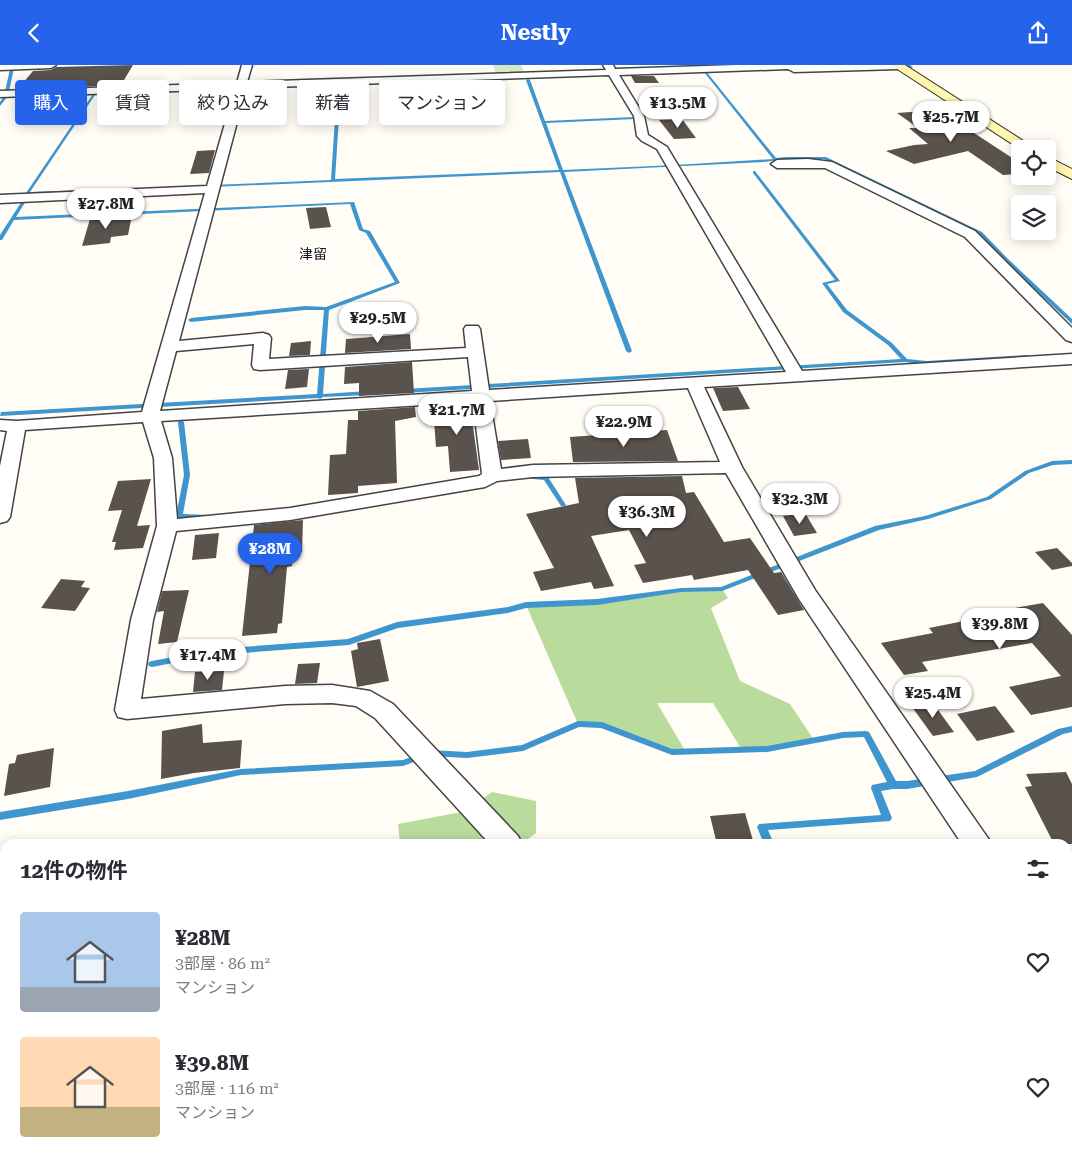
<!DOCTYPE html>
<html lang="ja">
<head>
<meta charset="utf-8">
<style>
  body { margin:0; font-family:"Roboto Serif","Noto Sans JP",serif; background:#f2f2f3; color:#2b2b33; height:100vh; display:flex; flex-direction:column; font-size:19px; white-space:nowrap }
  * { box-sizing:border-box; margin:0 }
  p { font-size:16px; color:#7c7c81 }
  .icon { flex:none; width:28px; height:28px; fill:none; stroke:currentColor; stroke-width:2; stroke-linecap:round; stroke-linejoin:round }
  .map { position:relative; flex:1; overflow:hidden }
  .sheet { position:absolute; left:0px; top:774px; width:1072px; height:321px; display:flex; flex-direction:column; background:#fff; border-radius:15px 15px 0 0; box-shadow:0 2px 12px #0003 }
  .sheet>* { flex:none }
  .guide { position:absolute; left:15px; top:15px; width:500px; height:45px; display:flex; gap:10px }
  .tools { position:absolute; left:1011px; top:75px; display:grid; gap:10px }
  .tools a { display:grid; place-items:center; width:45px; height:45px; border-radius:5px; background:#fff; box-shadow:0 2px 12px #0003; font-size:25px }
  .price { position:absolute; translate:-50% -42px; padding:0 11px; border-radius:18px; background:#fff; color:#222; font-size:16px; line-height:32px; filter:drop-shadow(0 1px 2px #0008) }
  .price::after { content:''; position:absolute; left:50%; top:30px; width:15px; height:11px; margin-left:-8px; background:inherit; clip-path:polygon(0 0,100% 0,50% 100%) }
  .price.current { background:#2563eb; color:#fff }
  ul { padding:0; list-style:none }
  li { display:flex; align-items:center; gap:15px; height:125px; padding:0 20px }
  li span { display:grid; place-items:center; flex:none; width:140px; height:100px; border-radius:5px; color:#555 }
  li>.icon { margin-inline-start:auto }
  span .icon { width:60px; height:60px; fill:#fffc; stroke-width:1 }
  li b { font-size:21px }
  h2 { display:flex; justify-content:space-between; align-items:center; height:60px; padding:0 20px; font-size:21px }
  .pill { padding:0 18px; border-radius:5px; background:#fff; box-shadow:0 2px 12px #0003; font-size:18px; line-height:45px }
  .pill.current { background:#2563eb; color:#fff }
  header { display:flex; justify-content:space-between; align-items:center; height:65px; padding:0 20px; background:#2563eb; color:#fff; font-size:22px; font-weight:700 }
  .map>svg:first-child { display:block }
  .green { fill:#d5ebbd }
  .forest { fill:#b9dc9c }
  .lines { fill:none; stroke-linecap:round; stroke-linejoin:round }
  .stream { fill:#3f96cf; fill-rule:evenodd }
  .building { fill:#5a524d }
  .street-casing { stroke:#444; stroke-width:3 }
  .secondary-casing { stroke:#333; stroke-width:2 }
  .street { fill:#fff; fill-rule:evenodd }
  .secondary { fill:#fff6b0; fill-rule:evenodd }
  .labels { text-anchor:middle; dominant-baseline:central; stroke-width:5; stroke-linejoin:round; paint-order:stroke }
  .far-neighbourhood-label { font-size:14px; fill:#111; stroke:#fff }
</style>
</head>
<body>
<header><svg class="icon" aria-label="back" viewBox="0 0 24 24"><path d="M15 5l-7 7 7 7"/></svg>Nestly<svg class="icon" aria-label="share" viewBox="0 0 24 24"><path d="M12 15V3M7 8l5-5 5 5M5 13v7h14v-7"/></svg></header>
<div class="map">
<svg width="1072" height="1094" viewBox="0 0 1072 1094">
  <rect width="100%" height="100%" fill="#fffdf5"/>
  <!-- green -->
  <path class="green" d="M493,0h28l3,8 -28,1z"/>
  <!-- forest -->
  <g class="forest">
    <path d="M722,524l6,9 -17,10 29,73 50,23 24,36 -47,9 -25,1 -29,-47h-56l29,49h-14l-70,-27 -24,-1 -52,-119 71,-3 84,-12z"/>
    <path d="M492,727l44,9v32l-15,11h-121l-2,-20 69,-13z"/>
  </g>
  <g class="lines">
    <!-- stream -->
    <g class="stream">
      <path d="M906,0h4l3,2 -3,1z"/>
      <path d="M12,2l2,1 -6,28 -8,10v-4l4,-6 6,-27 -10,1v-2z"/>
      <path d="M705,5l71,88 10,-1h40l156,75 25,26 65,61v5l-69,-64 -25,-26 -154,-75h-38l-22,3 -200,10 68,179 -3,2 -3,-2 -66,-179 -349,15 -2,-1 2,-1 120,-5 6,-93 2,-1 2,1 -6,92 224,-9 -33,-90 2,-1 2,1 15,41 90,-4 2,1 -2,1 -89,4 17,47 112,-5 98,-6 -69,-87z"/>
      <path d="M93,29l2,1 -65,97 140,-5h1v2l-171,7v-2l26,-1z"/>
      <path d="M753,106h2l85,110 -13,3 20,26 45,33 15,16 20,2 100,-6 3,2 -3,2 -100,6 -22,-3 -500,31 -3,-2 3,-2 496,-30 -13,-14 -45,-33 -21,-29 13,-3 -82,-107z"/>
      <path d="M24,135l2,1 -10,16 338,-15 9,27 7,2 30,52 -71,27 -6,84 45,-3 3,2 -3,2 -45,2 -3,2 -2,-1 -318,18 1,-4 316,-18 7,-84h-19l-114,12 -3,-2 3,-2 114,-12 21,1 69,-25 -29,-49 -7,-3 -9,-26 -336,16 -12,20h-2v-5l22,-34z"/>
      <path d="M181,355l3,2 6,53 -7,39 27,1 2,1 1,1 -1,1h-33l-3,-2 8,-41 -6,-53z"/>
      <path d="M1072,395v4l-19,1 -24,8 -38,26 -63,20 -49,11 -157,61 -41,1 -84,13 -71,3 -18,5 -110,15 -49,17 -134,10 -63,12 -3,-1 -1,-2 1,-2 3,-1 63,-12 133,-10 49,-17 111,-15 18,-5 71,-3 84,-11 40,-1 154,-61 50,-10 62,-19 38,-26 27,-10z"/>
      <path d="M525,410l23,2 18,28 -1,1h-4l-17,-26 -21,-2 -1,-1z"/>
      <path d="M578,656l24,1 70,27 95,-3 76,-14 23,-1 3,1 27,49h11l68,-10 83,-42 14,-3v6l-9,2 -86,43 -70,12h-14l-12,2 11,27 -2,3 -122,9 6,14h-10l-7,-17 2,-3 122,-9 -10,-27 1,-3 15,-3 -23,-45 -21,1 -76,14 -95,3 -71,-27 -22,-1 -56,24 -56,7 -37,-2 -27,10 -162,9 -113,24 -128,21v-8l128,-21 113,-22 162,-9 27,-10 37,2 55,-7z"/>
      <path d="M591,1090h12l1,4h-12z"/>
      <path d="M1002,1090h13l2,4h-13z"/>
    </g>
  </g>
  <!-- building -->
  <g class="building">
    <path d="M133,0l-12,20 -103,4 15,-18 18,-1 5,-3z"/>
    <path d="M631,11h23l5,7h-24z"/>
    <path d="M939,45l81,53v11l-17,1 -35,-24 -54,13 -28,-13 28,-6 14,-1 -19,-16h9l-21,-15z"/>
    <path d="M682,54l14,19 -22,1 -15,-19z"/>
    <path d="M215,85l-6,23 -19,1 7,-23z"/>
    <path d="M326,142l5,20 -21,2 -4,-21z"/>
    <path d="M132,150l-4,20 -17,2 -1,6 -28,3 8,-27z"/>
    <path d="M410,269l1,15 -66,4 1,-14z"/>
    <path d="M311,276l-1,14 -21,1 2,-13z"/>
    <path d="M412,297l2,31 -55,3v-13l-15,1 1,-17z"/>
    <path d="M309,304l-2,18 -22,2 3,-19z"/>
    <path d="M738,322l12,22 -27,2 -10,-23z"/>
    <path d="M470,340l9,65 -29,2 -2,-26 -12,1 -3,-40z"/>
    <path d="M415,342l1,10 -21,4 2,62 -39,3v7l-30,2 2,-40 16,-1 2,-34h10v-9z"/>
    <path d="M667,365l11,31 -105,1 -3,-25z"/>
    <path d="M528,374l3,19 -30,2 -3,-19z"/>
    <path d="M682,411l4,17 8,-1 30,50 26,-4 24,35 7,-1 23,38 -26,5 -30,-45 -54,10 -2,-5 -49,8 -9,-18 12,-2 -17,-33 -38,6 23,50 -20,3 -3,-7 -50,9 -8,-19 21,-4 -28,-54 53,-11 -4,-25z"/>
    <path d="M151,414l-14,47 13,-1 -7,23 -29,2 2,-8h-4l10,-32 -14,1 10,-30z"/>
    <path d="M805,448l12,20 -23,3 -11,-20z"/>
    <path d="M303,455l-1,32h-9l-1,14 -5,1 -5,56 -4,1 -1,9 -35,3 12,-111z"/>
    <path d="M219,468l-3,25 -24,2 3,-25z"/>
    <path d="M1057,483l15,15v3l-20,4 -17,-18z"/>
    <path d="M61,514l24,2 -4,6 9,1 -15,23 -34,-3z"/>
    <path d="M189,525l-12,52 -19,2 6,-33 -7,1 5,-21z"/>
    <path d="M1043,538l29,32v72l-41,8 -22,-28 52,-11 -29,-33 -110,19 6,9 -24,4 -23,-32 52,-10 -4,-5 50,-10 -3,-3z"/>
    <path d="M380,574l9,42 -32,6 -6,-36 7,-2 -1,-6z"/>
    <path d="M320,598l-3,20 -22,1 3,-20z"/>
    <path d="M224,606l-2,19 -29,2 2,-20z"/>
    <path d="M933,638l21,29 -21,4 -21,-29z"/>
    <path d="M995,641l20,26 -38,9 -20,-27z"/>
    <path d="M202,659l1,19 39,-3 -2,28 -46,5 -33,6 1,-48z"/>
    <path d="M54,683l-4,39 -46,9 5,-32 6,-1 2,-8z"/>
    <path d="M1066,707l6,12v60h-18l-29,-57 7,-1 -6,-12z"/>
    <path d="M745,748l9,31h-37l-7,-28z"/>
  </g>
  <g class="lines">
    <defs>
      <g id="street">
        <path d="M0,0h56l-5,3 -51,2z"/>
        <path d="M242,0h10l-5,17 359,-12 -3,-5h10l2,4 121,-4h166l-1,3 -3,1 -104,3 -6,-3 -169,6 25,41 4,19 19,12 135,224 270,-17v10l-368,23 38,80 73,123 177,254h-30l-163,-245 -73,-126 -193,4 -36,4 -12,6 -195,33 -114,11 -23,89 -12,79 144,-13 47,-1 38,6 23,13 125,132 4,8h-32l-115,-126 -19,-12 -24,-3 -47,1 -158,15 -9,-2 -3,-7 16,-90 26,-94 -3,-68 -11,-36 -118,8 -15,87 -3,4 -7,2v-57l7,-35 -7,-1v-10l17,1 125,-9 63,-219 -205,10v-8l207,-9 28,-97 -235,8v-6l237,-8zM609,10l25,41 3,20 5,5 15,8 129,223 -297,18 -9,-61 -2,-3h-12l-2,3 2,19 -197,11 2,-21 -2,-3 -6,-2 -84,8 67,-253zM254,279l-2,21 2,4 6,1 208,-13 4,34 -312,20 16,-60zM688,323l32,74 -187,3 -32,4 -11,-68zM473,337l9,72 -3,2 -189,32 -113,11 -5,-61 -11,-37z"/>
        <path d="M808,94l24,3 143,69 97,97v14l-6,-2 -101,-103 -140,-69h-48l-6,-4 6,-4z"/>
        <rect x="1068" y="798" width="4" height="24"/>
        <path d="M1068,891l4,2v34l-4,-2z"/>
      </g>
      <g id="secondary">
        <path d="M891,0h14l131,84h-16z"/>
        <path d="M1048,92l24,12v10l-24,-12z"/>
      </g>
    </defs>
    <!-- street casing -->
    <use href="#street" class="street-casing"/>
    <!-- secondary casing -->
    <use href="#secondary" class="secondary-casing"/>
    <!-- street -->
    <use href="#street" class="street"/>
    <!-- secondary -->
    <use href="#secondary" class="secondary"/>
  </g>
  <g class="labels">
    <!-- far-neighbourhood labels -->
    <g class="far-neighbourhood-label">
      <text x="313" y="189">津留</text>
    </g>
  </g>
</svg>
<div class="tools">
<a><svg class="icon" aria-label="locate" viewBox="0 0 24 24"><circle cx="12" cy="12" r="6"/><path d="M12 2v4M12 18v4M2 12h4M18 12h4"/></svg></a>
<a><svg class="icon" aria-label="layers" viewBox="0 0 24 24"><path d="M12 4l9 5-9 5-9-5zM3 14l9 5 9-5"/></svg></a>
</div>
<b class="price" style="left:678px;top:64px">¥13.5M</b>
<b class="price" style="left:951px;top:78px">¥25.7M</b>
<b class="price" style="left:106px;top:165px">¥27.8M</b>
<b class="price" style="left:378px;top:279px">¥29.5M</b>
<b class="price" style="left:457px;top:371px">¥21.7M</b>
<b class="price" style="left:624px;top:383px">¥22.9M</b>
<b class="price" style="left:800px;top:460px">¥32.3M</b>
<b class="price" style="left:647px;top:473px">¥36.3M</b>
<b class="price current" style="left:270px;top:510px">¥28M</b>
<b class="price" style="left:1000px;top:585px">¥39.8M</b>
<b class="price" style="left:208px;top:616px">¥17.4M</b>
<b class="price" style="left:933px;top:654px">¥25.4M</b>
<div class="guide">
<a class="pill current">購入</a>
<a class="pill">賃貸</a>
<a class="pill">絞り込み</a>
<a class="pill">新着</a>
<a class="pill">マンション</a>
</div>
<section class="sheet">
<h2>12件の物件<svg class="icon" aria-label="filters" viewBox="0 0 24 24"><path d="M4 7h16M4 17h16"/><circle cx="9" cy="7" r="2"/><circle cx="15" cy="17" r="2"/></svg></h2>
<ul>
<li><span style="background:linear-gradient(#a9c7e8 75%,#9aa5b1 0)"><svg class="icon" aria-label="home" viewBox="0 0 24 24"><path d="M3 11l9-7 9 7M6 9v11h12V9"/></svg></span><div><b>¥28M</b><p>3部屋 · 86 m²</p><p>マンション</p></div><svg class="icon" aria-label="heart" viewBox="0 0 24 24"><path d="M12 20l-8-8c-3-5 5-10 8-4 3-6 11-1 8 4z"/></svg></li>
<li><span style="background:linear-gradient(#ffd9b3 70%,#c2b280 0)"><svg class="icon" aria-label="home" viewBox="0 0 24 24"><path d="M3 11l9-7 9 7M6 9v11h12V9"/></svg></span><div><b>¥39.8M</b><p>3部屋 · 116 m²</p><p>マンション</p></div><svg class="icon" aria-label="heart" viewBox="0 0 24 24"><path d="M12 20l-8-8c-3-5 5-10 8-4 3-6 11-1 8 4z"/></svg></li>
</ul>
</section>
</div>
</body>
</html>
